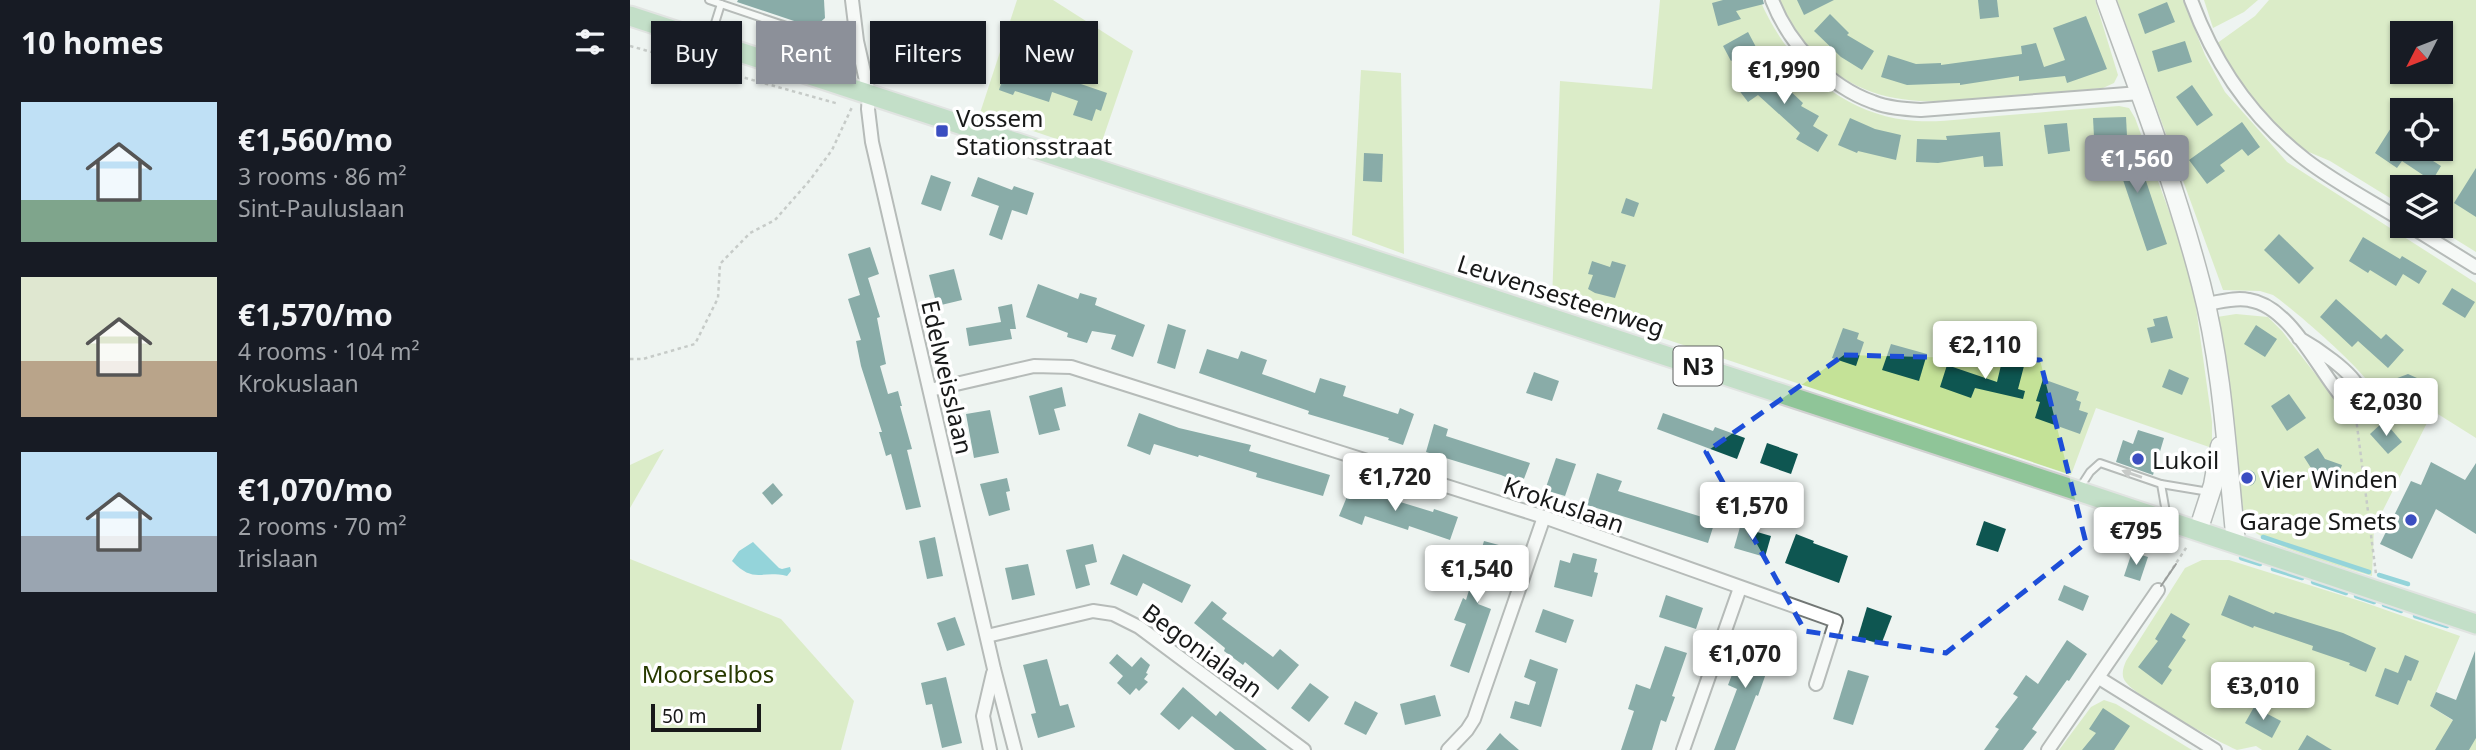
<!DOCTYPE html>
<html lang="en">
<head>
<meta charset="utf-8">
<style>
  body { margin:0; font-family:"Noto Sans",sans-serif; background:#20242c; color:#f1f3f6; height:100vh; display:flex; flex-direction:column; font-size:26px; white-space:nowrap }
  * { box-sizing:border-box; margin:0 }
  p { font-size:23px; color:#9ea1a6 }
  .icon { flex:none; width:38px; height:38px; fill:none; stroke:currentColor; stroke-width:2; stroke-linecap:round; stroke-linejoin:round }
  .map { position:relative; flex:1; overflow:hidden }
  .panel { display:flex; flex-direction:column; background:#171b24; width:630px }
  .panel>* { flex:none }
  .top-card { position:absolute; left:21px; top:21px; width:665px; height:63px; display:flex; gap:14px }
  .needle { width:46px; rotate:228deg }
  .buttons { position:absolute; left:1760px; top:21px; display:grid; gap:14px }
  .buttons a { display:grid; place-items:center; width:63px; height:63px; border-radius:0px; background:#171b24; box-shadow:0 2px 5px #0004; font-size:35px }
  .scale { position:absolute; left:21px; bottom:18px; width:110px; box-sizing:border-box; padding-left:7px; border:4px solid #181919; border-top:0; font-size:19px; line-height:24px; white-space:nowrap; color:#181919; -webkit-text-stroke:5px #fff; paint-order:stroke }
  .price { position:absolute; translate:-50% -60px; padding:0 16px; border-radius:7px; background:#fff; color:#222; font-size:23px; line-height:46px; filter:drop-shadow(0 2px 4px #0008) }
  .price::after { content:''; position:absolute; left:50%; top:42px; width:21px; height:16px; margin-left:-10px; background:inherit; clip-path:polygon(0 0,100% 0,50% 100%) }
  .price.on { background:#8c9099; color:#fff }
  ul { padding:0; list-style:none }
  li { display:flex; align-items:center; gap:21px; height:175px; padding:0 21px }
  li span { display:grid; place-items:center; flex:none; width:196px; height:140px; border-radius:0px; color:#555 }
  li>.icon { margin-inline-start:auto }
  span .icon { width:84px; height:84px; fill:#fffc; stroke-width:1 }
  li b { font-size:30px }
  h2 { display:flex; justify-content:space-between; align-items:center; height:84px; padding:0 21px; font-size:30px }
  .pill { padding:0 24px; border-radius:0px; background:#171b24; box-shadow:0 2px 5px #0004; font-size:24px; line-height:63px }
  .pill.on { background:#8c9099; color:#fff }
  main { display:flex; flex:1; min-height:0 }
  .map>svg:first-child { display:block }
  .green { fill:#c4e297; fill-rule:evenodd }
  .water { fill:#27adbf }
  .lines { fill:none; stroke-linecap:round; stroke-linejoin:round }
  .stream { stroke:#27adbf; stroke-width:4.5 }
  .building { fill:#0e5651 }
  .lane-casing { stroke:#727775; stroke-width:10 }
  .street-casing { stroke:#727775; stroke-width:16 }
  .secondary-casing { stroke:#727775; stroke-width:21 }
  .primary-casing { stroke:#d1d1d1; stroke-width:23 }
  .path { stroke:#969a98; stroke-width:2.5; stroke-dasharray:3.5 3.5; stroke-linecap:butt }
  .lane { stroke:#fff; stroke-width:6 }
  .street { stroke:#fff; stroke-width:12 }
  .secondary { stroke:#fff; stroke-width:18 }
  .primary { stroke:#8fc598; stroke-width:19 }
  .tram { stroke:#343635; stroke-width:2 }
  .oneway { fill:#979898 }
  .marked { fill:none; stroke:#1d4ed8; stroke-width:5; stroke-dasharray:14 9; stroke-linejoin:round }
  .poi-dot { fill:#3b4ec1; stroke:#fff; stroke-width:2.5 }
  .labels { text-anchor:middle; dominant-baseline:central; stroke-width:7; stroke-linejoin:round; paint-order:stroke }
  .shield { fill:#fff; stroke:#5d5e5e; stroke-width:2 }
  .shield-label { font-size:23px; font-weight:bold; fill:#181919 }
  .poi-label { font-size:24px; fill:#181919; stroke:#fff; text-anchor:start }
  .street-label { font-size:24px; fill:#181919; stroke:#fff }
  .park-label { font-size:24px; fill:#283a00; stroke:#fff }
</style>
</head>
<body>
<main>
<section class="panel">
<h2>10 homes<svg class="icon" aria-label="filters" viewBox="0 0 24 24"><path d="M4 7h16M4 17h16"/><circle cx="9" cy="7" r="2"/><circle cx="15" cy="17" r="2"/></svg></h2>
<ul>
<li><span style="background:linear-gradient(#bfe0f5 70%,#7fa58c 0)"><svg class="icon" aria-label="home" viewBox="0 0 24 24"><path d="M3 11l9-7 9 7M6 9v11h12V9"/></svg></span><div><b>€1,560/mo</b><p>3 rooms · 86 m²</p><p>Sint-Pauluslaan</p></div></li>
<li><span style="background:linear-gradient(#dfe7d0 60%,#b9a48a 0)"><svg class="icon" aria-label="home" viewBox="0 0 24 24"><path d="M3 11l9-7 9 7M6 9v11h12V9"/></svg></span><div><b>€1,570/mo</b><p>4 rooms · 104 m²</p><p>Krokuslaan</p></div></li>
<li><span style="background:linear-gradient(#bfe0f5 60%,#9aa5b1 0)"><svg class="icon" aria-label="home" viewBox="0 0 24 24"><path d="M3 11l9-7 9 7M6 9v11h12V9"/></svg></span><div><b>€1,070/mo</b><p>2 rooms · 70 m²</p><p>Irislaan</p></div></li>
</ul>
</section>
<div class="map">
<svg width="1846" height="750" viewBox="0 0 1846 750">
  <rect width="100%" height="100%" fill="#eef4f1"/>
  <!-- green -->
  <g class="green">
    <path d="M387,0h36l80,51 -35,102 -118,-40z"/>
    <path d="M1030,0h100c26,61 77,111 146,120 29,4 61,-2 91,-4 41,-3 81,-7 122,-10l10,2 6,10 46,126 13,49 18,129v26l-116,-40 -25,67 -519,-174 8,-220 92,8z"/>
    <path d="M1150,0h315l23,75 -4,8 -11,5c-33,3 -67,6 -101,9 -71,7 -134,13 -188,-43 -16,-16 -27,-32 -34,-54z"/>
    <path d="M1487,0h66l22,55 20,37 62,70 189,121v155l-43,-27 -59,117 -2,48c-27,-9 -115,-31 -127,-54l-28,-205 19,-3 32,3 14,14 62,80 15,1 12,-15 1,-9c-6,-16 -81,-81 -99,-93l-13,-4 -37,-1z"/>
    <path d="M1574,0h54l-14,12 -31,16z"/>
    <path d="M1639,0h207v252l-42,-26h7v-39h-38v19l-73,-45 -26,-11 -20,-18 -39,-41 -10,-13 -19,-34 39,-28zM1773,33h38v39h-38zM1773,110h38v39h-38z"/>
    <path d="M731,70l40,3 3,181 -52,-19z"/>
    <path d="M34,449l-34,59v-43z"/>
    <path d="M0,559l151,60 73,82 -13,49h-211z"/>
    <path d="M1572,560h27l134,42 97,34 -30,70 46,29v15h-214l-6,-4 -19,4c-20,-9 -102,-53 -112,-69 -4,-6 -2,-13 1,-20l59,-93z"/>
    <path d="M1474,700l12,4 76,46h-133l32,-43z"/>
  </g>
  <!-- water -->
  <path class="water" d="M123,542l26,26 3,1 8,-2 1,4 -4,5c-27,-6 -33,8 -55,-15l7,-10z"/>
  <g class="lines">
    <!-- stream -->
    <g class="stream">
      <path d="M1633,537l106,35"/>
      <path d="M1611,558l19,6"/>
      <path d="M1643,569l29,9"/>
      <path d="M1749,575l29,9"/>
      <path d="M1683,582l33,11"/>
      <path d="M1726,596l18,6"/>
      <path d="M1754,605l17,6"/>
      <path d="M1785,616l32,10"/>
    </g>
  </g>
  <!-- building -->
  <g class="building">
    <path d="M108,0h86l1,18 -9,8h-7l-72,-24z"/>
    <path d="M1093,0h40l1,4 -28,7 5,8 -23,7 -6,-23z"/>
    <path d="M1167,0h37l-30,15z"/>
    <path d="M1348,0h19l2,17 -19,2z"/>
    <path d="M1537,2l8,20 -30,12 -7,-20z"/>
    <path d="M1200,14l19,19 -2,2 27,16 -12,19 -21,-13 -27,-26z"/>
    <path d="M1456,16l21,53 -40,14 -2,-7 -46,5v-5l-59,9v-2l-53,2 -26,-8 7,-22 28,9 25,-1v2l81,-11 -1,-8 15,-3 8,24 21,-7 -12,-32z"/>
    <path d="M382,24l26,9 -9,28 30,9 4,-8 8,3 6,-25 15,3 -14,40 29,10 -6,18 -5,-2 -4,12 -19,-6 5,-14 -26,-9 -3,10 -34,-11 -2,4 -14,-5 10,-32 -8,-3z"/>
    <path d="M1118,32l8,15 -25,14 -8,-15z"/>
    <path d="M1555,41l7,21 -34,10 -6,-21z"/>
    <path d="M1132,65l21,28 4,-5 16,15 -2,3 18,10 -6,10 15,9 -10,17 -22,-13 4,-6 -42,-38 -10,7 -13,-17z"/>
    <path d="M1562,85l21,30 -16,11 -21,-29z"/>
    <path d="M1773,109v40h11l27,17 -9,15 -30,-20 -5,7 -22,-15z"/>
    <path d="M1496,117l1,19 -33,1 -1,-19z"/>
    <path d="M1220,118l25,11 26,6 -5,25 -38,-9 -1,2 -19,-8z"/>
    <path d="M1612,122l18,25 -12,9 -6,-7 -22,16 5,6 -18,13 -18,-24z"/>
    <path d="M1437,123l3,28 -22,3 -4,-29z"/>
    <path d="M1370,132l3,34 -19,1 -1,-11 -45,7 -22,-1 1,-23 30,1 -1,-4z"/>
    <path d="M1505,148l32,96 -20,7 -26,-77 -16,5 -7,-19z"/>
    <path d="M734,153l19,1 -1,28 -19,-1z"/>
    <path d="M1846,168v49l-22,-14z"/>
    <path d="M301,175l20,7 -10,29 -20,-7z"/>
    <path d="M348,177l34,13 2,-4 20,7 -7,22 -15,-5 -10,30 -13,-5 10,-29 -28,-10z"/>
    <path d="M996,198l13,5 -5,14 -13,-4z"/>
    <path d="M1649,234l35,34 -15,16 -35,-34z"/>
    <path d="M1733,237l37,22 2,-3 25,15 -8,13 -16,-10 -7,12 -26,-16 -2,3 -19,-12z"/>
    <path d="M240,247l9,27 -11,4 12,39 -3,1 9,46 -6,2 8,28 10,-3 4,15h-2l12,43 -5,1 14,57 -15,3 -15,-56 -5,2 -7,-24h3l-21,-66 -5,-25 5,-1 -13,-41 12,-4 -12,-41z"/>
    <path d="M962,261l18,6 2,-6 14,4 -11,33 -20,-5 -7,-4 5,-14 -5,-1z"/>
    <path d="M324,269l8,31 -25,6 -8,-31z"/>
    <path d="M408,284l40,15 2,-6 17,5 -2,7 50,20 -12,32 -22,-8 5,-14 -24,-4 -5,12 -20,-6 1,-4 -42,-16z"/>
    <path d="M1822,288l23,14 -10,16 -23,-14z"/>
    <path d="M1706,299l45,40 5,-5 18,16 -16,18 -30,-27 -6,6 -32,-30z"/>
    <path d="M382,304l4,25h-6l2,10 -43,7 -3,-18 35,-6 -3,-15z"/>
    <path d="M1537,316l6,22 -22,5 -4,-15 8,-2 -2,-7z"/>
    <path d="M538,324l18,6 -11,39 -18,-6z"/>
    <path d="M1626,325l21,14 -12,18 -21,-13z"/>
    <path d="M1213,328l16,5 -2,6 7,3 -8,24 -24,-8z"/>
    <path d="M1261,344l36,10 -8,27 -37,-11z"/>
    <path d="M577,349l31,10 3,-8 26,9 -5,14 53,19 5,-15 26,8 -3,10 55,18 2,-6 14,6 -11,31 -15,-5 1,-2 -81,-24 1,-3 -110,-38z"/>
    <path d="M1372,361l22,5 -6,23 7,2 -2,8 -48,-11 -4,10 -31,-11 7,-22 50,17z"/>
    <path d="M1539,369l20,9 -7,17 -20,-8z"/>
    <path d="M904,372l25,9 -7,20 -26,-8z"/>
    <path d="M1778,374l9,4 -4,7 13,7 -10,19 -13,-6 -4,2 -17,-9 10,-18z"/>
    <path d="M1413,379l36,13 -3,8 5,2 -2,8 9,3 -8,21 -45,-16 5,-16 -4,-1z"/>
    <path d="M432,387l4,19 -12,3 6,21 -21,5 -10,-39z"/>
    <path d="M1659,394l17,24 -19,13 -16,-25z"/>
    <path d="M360,410l9,43 -25,5 -8,-44z"/>
    <path d="M509,413l40,15 72,17 -2,6 81,24 -7,21 -67,-19 1,-4 -58,-18 -1,2 -44,-13 -4,11 -23,-9z"/>
    <path d="M1033,413l50,18 2,-4 30,11 -8,21 -80,-30z"/>
    <path d="M1754,421l18,21 -14,12 -18,-20z"/>
    <path d="M804,424l14,5 -2,7 84,27 -8,21 -21,-9 -75,-23z"/>
    <path d="M1508,430l26,8 -11,37 -37,-13 7,-22 10,4z"/>
    <path d="M1137,443l31,11 -7,20 -31,-11z"/>
    <path d="M1688,448l7,11 17,6 -7,19 -16,-8 -8,-8 -7,-11z"/>
    <path d="M926,458l20,6 -11,32 -20,-6z"/>
    <path d="M1801,462l34,18 11,-17v71l-40,-25 -24,50 -32,-15 31,-63 10,4z"/>
    <circle cx="1618" cy="478" r="8"/>
    <path d="M967,473l25,8 -4,10 97,30 -7,22 -121,-38z"/>
    <path d="M377,478l3,13 -4,1 4,18 -21,6 -9,-32z"/>
    <path d="M723,482l22,8 -1,4 59,18 1,-3 24,8 -8,23 -41,-14 -1,4 -43,-14 -3,9 -23,-9z"/>
    <path d="M143,483l10,12 -11,10 -10,-12z"/>
    <path d="M1354,521l22,8 -8,23 -22,-7z"/>
    <path d="M1110,527l31,9 -6,21 -31,-9z"/>
    <path d="M1166,534l18,7 -1,2 35,13 -9,27 -54,-20z"/>
    <path d="M305,537l8,39 -16,3 -8,-38z"/>
    <path d="M854,541l26,7 -9,29 -14,-4 -9,31 13,5 -22,64 -19,-7 16,-42 -12,-4 9,-22 3,2z"/>
    <path d="M463,544l4,18 -12,3 5,20 -14,4 -10,-39z"/>
    <path d="M1502,552l16,5 -8,24 -16,-5z"/>
    <path d="M943,553l24,6 -3,13 4,1 -6,24 -38,-10 6,-27 10,3z"/>
    <path d="M493,554l68,31 -9,18 -39,-20 -6,13 -27,-12z"/>
    <path d="M398,564l7,31 -23,5 -7,-32z"/>
    <path d="M1434,585l25,11 -6,15 -25,-11z"/>
    <path d="M1036,595l37,13 -7,21 -37,-12z"/>
    <path d="M1599,595l45,19 1,-2 68,21 33,15 -10,24 -17,-7 1,-2 -38,-13 1,-4 -59,-20 -1,2 -32,-13z"/>
    <path d="M582,601l15,12 -5,6 51,38 7,-8 19,16 -21,25 -33,-28 -2,3 -19,-14 1,-3 -31,-25z"/>
    <path d="M1237,607l25,9 -11,29 -23,-8z"/>
    <path d="M913,609l31,11 -8,23 -31,-11z"/>
    <path d="M1541,613l19,11 -8,13 4,3 -18,27 4,3 -10,15 -24,-18 20,-26 -3,-2z"/>
    <path d="M325,617l10,28 -18,6 -10,-28z"/>
    <path d="M1116,638l29,10 -17,48 -2,-1 -21,55h-21l23,-61 -9,-4z"/>
    <path d="M1437,640l20,14 -18,27 -2,-1 -35,49 5,3 -14,18h-39l15,-21 -4,-2 23,-30 -5,-3 13,-19 12,9z"/>
    <path d="M1035,646l22,7 -15,43 3,1 -9,25 -5,-2 -9,30h-31l13,-39 -6,-2 8,-25 14,5z"/>
    <path d="M1845,651l1,87 -7,12h-34l18,-30 -23,-14 6,-14 20,8z"/>
    <path d="M487,654l15,13 9,-10 9,8 -4,8 2,1 -4,5 4,3 -9,9 -3,-3 -6,7 -13,-12 6,-7 -14,-13z"/>
    <path d="M1775,655l14,6 -8,20 -3,-1 -10,25 -23,-9 10,-28 13,5z"/>
    <path d="M417,659l13,47 8,-2 7,23 -37,11 -7,-24 5,-1 -13,-48z"/>
    <path d="M900,659l28,10 -17,58 -31,-9 5,-17 14,4 7,-23 -12,-5z"/>
    <path d="M1218,670l21,6 -16,49 -20,-6z"/>
    <path d="M316,677l16,66 -20,5 -10,-44 -6,1 -5,-22z"/>
    <path d="M680,683l19,14 -20,25 -18,-14z"/>
    <path d="M553,687l33,29 4,-5 47,39h-32l-43,-34 -13,14 -19,-16z"/>
    <path d="M805,695l6,21 -36,9 -5,-21z"/>
    <path d="M725,701l23,12 -12,22 -22,-11z"/>
    <path d="M1624,707l27,14 -9,17 -27,-15z"/>
    <path d="M1473,708l27,18 -16,24h-32l14,-17 -7,-4z"/>
    <path d="M870,733l5,5 14,12h-33z"/>
    <path d="M1677,735l25,15h-34z"/>
  </g>
  <g class="lines">
    <defs>
      <g id="lane">
        <path d="M79,0l131,44 17,-3"/>
        <path d="M80,39l11,-35"/>
        <path d="M1531,484l48,8"/>
        <path d="M1449,489l11,-17 10,-9 61,21 6,34"/>
      </g>
      <g id="street">
        <path d="M222,0l5,41 12,53 -1,15 4,33 122,527 21,81"/>
        <path d="M1142,0c17,44 56,86 101,102 15,6 32,7 48,8l219,-17"/>
        <path d="M1561,0c24,65 60,118 115,160 30,23 65,41 97,61"/>
        <path d="M1780,226l66,41"/>
        <path d="M1576,304c14,-2 29,-7 43,-4 41,6 68,68 93,97l6,1 7,-3 4,-6c-6,-17 -44,-42 -60,-51"/>
        <path d="M300,390l104,-24 37,1 473,150 292,104 -20,63"/>
        <path d="M357,636l106,-25 20,3 26,13 165,123"/>
        <path d="M1469,678l116,72"/>
        <path d="M360,750l-7,-34 10,-43"/>
        <path d="M818,750l19,-20 7,-11 70,-202"/>
        <path d="M1053,750l57,-162"/>
        <path d="M1418,750l110,-160"/>
      </g>
      <g id="secondary">
        <path d="M1476,0c34,93 70,188 95,284 22,84 26,173 35,259"/>
        <path d="M1568,531l15,-46 7,-39"/>
      </g>
      <path id="primary" d="M0,16l1448,475 398,133"/>
    </defs>
    <!-- lane casing -->
    <use href="#lane" class="lane-casing"/>
    <!-- street casing -->
    <use href="#street" class="street-casing"/>
    <!-- secondary casing -->
    <use href="#secondary" class="secondary-casing"/>
    <!-- primary casing -->
    <use href="#primary" class="primary-casing"/>
    <!-- path -->
    <g class="path">
      <path d="M0,46l209,58"/>
      <path d="M0,359h13l52,-15 23,-46 2,-34 30,-31 25,-13 35,-40 22,-30 21,-45"/>
      <path d="M1725,410l21,164"/>
      <path d="M1535,580l23,-35"/>
    </g>
    <!-- lane -->
    <use href="#lane" class="lane"/>
    <!-- street -->
    <use href="#street" class="street"/>
    <!-- secondary -->
    <use href="#secondary" class="secondary"/>
    <!-- primary -->
    <use href="#primary" class="primary"/>
    <!-- tram -->
    <path class="tram" d="M1531,586l15,-22"/>
  </g>
  <!-- one-way arrows -->
  <defs><path id="oneway-solid" d="M-6-.8H1V-3.2L6.5 0L1 3.2V.8H-6Z" transform="scale(1.75)"/></defs>
  <use class="oneway" href="#oneway-solid" transform="translate(1502 474) rotate(-161)"/>
  <!-- marked area -->
  <path d="M0 0H1846V750H0ZM1214,355l196,5 46,183 -140,110 -141,-22 -99,-179z" fill="#eef4f1" fill-opacity=".55" fill-rule="evenodd"/>
  <path class="marked" d="M1214,355l196,5 46,183 -140,110 -141,-22 -99,-179z"/>
  <!-- markers -->
  <g class="poi-dot">
    <rect x="305" y="124" width="14" height="14" rx="3.5"/>
    <circle cx="1508" cy="459" r="7"/>
    <circle cx="1617" cy="478" r="7"/>
    <circle cx="1781" cy="520" r="7"/>
  </g>
  <g class="labels">
    <!-- shield labels -->
    <rect class="shield" x="1043.5" y="346.5" width="49" height="39" rx="5"/>
    <g class="shield-label">
      <text x="1068" y="366">N3</text>
    </g>
    <!-- poi labels -->
    <g class="poi-label">
      <text x="326" y="117">Vossem<tspan x="326" dy="28">Stationsstraat</tspan></text>
      <text x="1522" y="459">Lukoil</text>
      <text x="1631" y="478">Vier Winden</text>
      <text x="1767" y="520" text-anchor="end">Garage Smets</text>
    </g>
    <!-- street labels -->
    <g class="street-label">
      <text transform="translate(931 295) rotate(18)">Leuvensesteenweg</text>
      <text transform="translate(318 377) rotate(77)">Edelweisslaan</text>
      <text transform="translate(934 504) rotate(19)">Krokuslaan</text>
      <text transform="translate(573 650) rotate(36)">Begonialaan</text>
    </g>
    <!-- park labels -->
    <g class="park-label">
      <text x="78" y="673">Moorselbos</text>
    </g>
  </g>
</svg>
<div class="buttons">
<a><svg class="needle" viewBox="-14 -14 28 28"><path d="M0-13l5 13h-10z" fill="#e53935"/><path d="M0 13l5-13h-10z" fill="#9ea1a6"/></svg></a>
<a><svg class="icon" aria-label="locate" viewBox="0 0 24 24"><circle cx="12" cy="12" r="6"/><path d="M12 2v4M12 18v4M2 12h4M18 12h4"/></svg></a>
<a><svg class="icon" aria-label="layers" viewBox="0 0 24 24"><path d="M12 4l9 5-9 5-9-5zM3 14l9 5 9-5"/></svg></a>
</div>
<div class="scale">50 m</div>
<b class="price" style="left:1154px;top:106px">€1,990</b>
<b class="price on" style="left:1507px;top:195px">€1,560</b>
<b class="price" style="left:1355px;top:381px">€2,110</b>
<b class="price" style="left:1756px;top:438px">€2,030</b>
<b class="price" style="left:765px;top:513px">€1,720</b>
<b class="price" style="left:1122px;top:542px">€1,570</b>
<b class="price" style="left:1506px;top:567px">€795</b>
<b class="price" style="left:847px;top:605px">€1,540</b>
<b class="price" style="left:1115px;top:690px">€1,070</b>
<b class="price" style="left:1633px;top:722px">€3,010</b>
<div class="top-card">
<a class="pill">Buy</a>
<a class="pill on">Rent</a>
<a class="pill">Filters</a>
<a class="pill">New</a>
</div>
</div>
</main>
</body>
</html>
